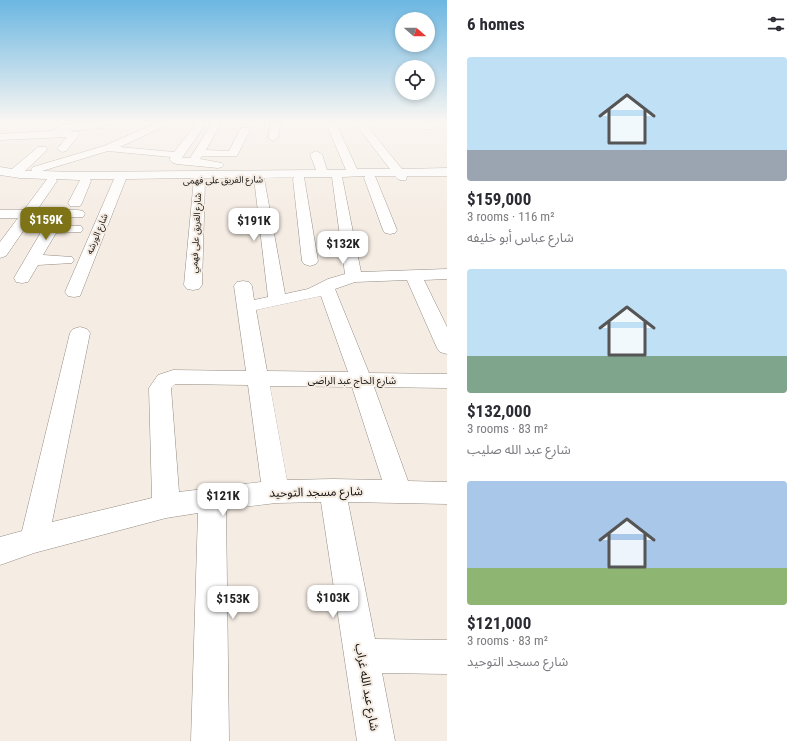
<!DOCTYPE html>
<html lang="en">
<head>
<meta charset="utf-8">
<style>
  body { margin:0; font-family:"Roboto Condensed","Noto Sans Arabic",sans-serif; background:#f7f7f7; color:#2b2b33; height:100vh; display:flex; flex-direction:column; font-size:15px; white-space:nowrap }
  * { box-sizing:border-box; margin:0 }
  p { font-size:13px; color:#7c7c81 }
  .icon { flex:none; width:22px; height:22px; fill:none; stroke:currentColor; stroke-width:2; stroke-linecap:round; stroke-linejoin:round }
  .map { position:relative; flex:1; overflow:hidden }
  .drawer { display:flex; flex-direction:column; background:#fff; width:360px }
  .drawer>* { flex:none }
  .needle { width:26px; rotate:110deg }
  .tools { position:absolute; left:395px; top:12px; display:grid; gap:8px }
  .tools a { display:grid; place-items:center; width:40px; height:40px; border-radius:50%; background:#fff; box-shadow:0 2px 6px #0003; font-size:20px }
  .price { position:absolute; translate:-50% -34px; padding:0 9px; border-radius:8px; background:#fff; color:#222; font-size:13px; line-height:26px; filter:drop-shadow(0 1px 2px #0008) }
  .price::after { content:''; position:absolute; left:50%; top:24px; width:12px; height:9px; margin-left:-6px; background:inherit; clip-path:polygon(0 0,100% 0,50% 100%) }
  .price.active { background:#7e7316; color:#fff }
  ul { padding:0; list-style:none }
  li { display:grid; align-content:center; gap:8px; height:212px; padding:0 20px }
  li span { display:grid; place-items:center; height:124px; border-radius:4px; color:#555 }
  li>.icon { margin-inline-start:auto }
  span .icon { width:72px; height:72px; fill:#fffc; stroke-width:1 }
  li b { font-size:17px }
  h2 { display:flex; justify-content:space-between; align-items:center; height:48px; padding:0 20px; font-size:17px }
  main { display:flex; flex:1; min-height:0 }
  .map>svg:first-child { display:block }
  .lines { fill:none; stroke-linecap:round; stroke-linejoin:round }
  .minor-casing { stroke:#948c84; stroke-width:1 }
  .minor { fill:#fff; fill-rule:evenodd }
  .labels { text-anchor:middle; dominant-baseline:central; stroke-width:4; stroke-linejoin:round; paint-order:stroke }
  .far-street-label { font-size:9px; fill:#13100d; stroke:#f5ece3 }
  .street-label { font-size:10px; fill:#13100d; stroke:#f5ece3 }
  .near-street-label { font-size:12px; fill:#13100d; stroke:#f5ece3 }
</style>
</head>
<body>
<main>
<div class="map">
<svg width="447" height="741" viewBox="0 0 447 741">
  <rect width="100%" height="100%" fill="#f5ece3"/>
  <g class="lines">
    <defs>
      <g id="minor">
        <path d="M102,121h13l-14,7 -33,3 11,1 1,2 -14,17 -4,1 -5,-3 10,-12 -67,3v-6l51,-3 12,-6z"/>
        <path d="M161,121h12l-2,2 -51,24 54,5 23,-29h6l2,2 -23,33h8l22,-35h6l2,2 -14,25 23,1 12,-23h8l1,2 -13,26h-35l-2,3 22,4 2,2 -2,2 -4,1 -41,-4 -4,-1 -4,-4 2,-2 -63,-6 -66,20 33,1 241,-2 -6,-16 6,-3 6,3 5,16h19l-21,-49h10l22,48h33l-37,-48h10l39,48 45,-1v8h-40l-1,4c-5,1 -8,0 -11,-4h-20l22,54 -2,3 -5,1 -5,-1 -2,-3 -19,-52 1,-2 -23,1 19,95 86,-3v10l-23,1 23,47v27l-7,-2 -3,-4 -30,-68 -52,2 -20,7 34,84 78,1v14l-73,-1 34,94 39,1v22l-99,-2 27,137 72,1v34l-65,-1 13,68h-38l-36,-239 -45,1 -50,6 3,232h-38l7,-228 -32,5 -132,35 -34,12v-28l22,-6 48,-198 3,-4 7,-2 7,2 3,4 -38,189 100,-24 -3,-110 9,-13 15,-5 73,1 -12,-85 3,-4 6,-1 6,1 3,4 2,14 14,-3 -14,-119h-50l1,2 -3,105 -3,4 -6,1 -6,-1 -3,-4 10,-107 -68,1 -46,117 -6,1 -6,-1 -3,-4 49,-113h-24l1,2 -9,22 -2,3h-10l-2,-3 12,-23 -24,-1 1,2 -20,29h41l5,1 2,3 -2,3 -51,1 -26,38 -6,2v-16l18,-24h-18v-8h24l23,-31 -27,-1 -20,-3v-8l12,2 26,-22h8l1,2 -1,2 -21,20h7l-1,-2 2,-2 71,-21zM294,177l-1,2 9,82 2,3 6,2 6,-2 2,-3 -14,-84h28l13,97 -17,5 -20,10 -23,5 -21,-116zM321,296l27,76 -81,-1 -11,-61zM175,384l73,1 13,97 -82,10 -8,-104zM270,386l82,1 30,93 -49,-1 -46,1z"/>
        <path d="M271,121h10l-3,17 -5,3 -5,-3z"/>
        <path d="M300,121h10v1l-5,3 -3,-1z"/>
        <path d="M418,121h10l6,6 -2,2h-6z"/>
        <path d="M38,224l43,2 2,3 -2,3 -25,1 -13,22 29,2 2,3 -2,3 -34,2 -10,17 -6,1 -6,-1 -2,-4 27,-46 -8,-1 -2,-3 2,-3z"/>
      </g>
    </defs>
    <!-- minor casing -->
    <use href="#minor" class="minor-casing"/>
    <!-- minor -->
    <use href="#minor" class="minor"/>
  </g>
  <!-- sky -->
  <linearGradient id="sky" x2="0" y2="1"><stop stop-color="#6bb7e2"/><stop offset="0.54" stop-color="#faf6f2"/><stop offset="1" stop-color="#faf6f2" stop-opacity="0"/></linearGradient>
  <rect width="447" height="225" fill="url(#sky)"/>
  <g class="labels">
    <!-- far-street labels -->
    <g class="far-street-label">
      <text transform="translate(223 180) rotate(-1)">شارع الفريق على فهمى</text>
      <text transform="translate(196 233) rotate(-87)">شارع الفريق على فهمي</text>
      <text transform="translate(97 234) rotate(-68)">شارع الورشه</text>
    </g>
    <!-- street labels -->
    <g class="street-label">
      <text x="352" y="380">شارع الحاج عبد الراضى</text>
    </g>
    <!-- near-street labels -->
    <g class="near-street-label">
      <text transform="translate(316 492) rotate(-1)">شارع مسجد التوحيد</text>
      <text transform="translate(367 687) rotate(80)">شارع عبد الله غراب</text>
    </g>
  </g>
</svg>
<div class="tools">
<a><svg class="needle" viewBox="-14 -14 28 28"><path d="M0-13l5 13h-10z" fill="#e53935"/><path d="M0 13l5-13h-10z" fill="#7c7c81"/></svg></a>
<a><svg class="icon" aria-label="locate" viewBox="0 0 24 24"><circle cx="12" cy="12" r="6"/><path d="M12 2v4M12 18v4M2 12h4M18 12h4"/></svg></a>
</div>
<b class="price active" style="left:46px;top:241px">$159K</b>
<b class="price" style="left:254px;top:242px">$191K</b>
<b class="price" style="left:343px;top:265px">$132K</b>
<b class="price" style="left:223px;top:517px">$121K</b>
<b class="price" style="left:333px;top:619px">$103K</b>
<b class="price" style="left:233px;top:620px">$153K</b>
</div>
<section class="drawer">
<h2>6 homes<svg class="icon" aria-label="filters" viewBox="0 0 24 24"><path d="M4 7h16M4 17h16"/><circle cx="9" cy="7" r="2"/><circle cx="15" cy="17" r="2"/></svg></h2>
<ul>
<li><span style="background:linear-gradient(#bfe0f5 75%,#9aa5b1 0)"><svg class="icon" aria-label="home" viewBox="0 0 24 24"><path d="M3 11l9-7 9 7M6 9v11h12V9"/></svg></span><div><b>$159,000</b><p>3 rooms · 116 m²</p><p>شارع عباس أبو خليفه</p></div></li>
<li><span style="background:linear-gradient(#bfe0f5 70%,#7fa58c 0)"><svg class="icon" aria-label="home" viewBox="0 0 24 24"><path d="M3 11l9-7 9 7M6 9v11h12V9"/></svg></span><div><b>$132,000</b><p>3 rooms · 83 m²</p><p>شارع عبد الله صليب</p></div></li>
<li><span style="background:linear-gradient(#a9c7e8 70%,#8fb573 0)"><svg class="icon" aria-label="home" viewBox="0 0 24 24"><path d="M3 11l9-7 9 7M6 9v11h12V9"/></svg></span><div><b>$121,000</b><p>3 rooms · 83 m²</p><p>شارع مسجد التوحيد</p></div></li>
</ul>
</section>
</main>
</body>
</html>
